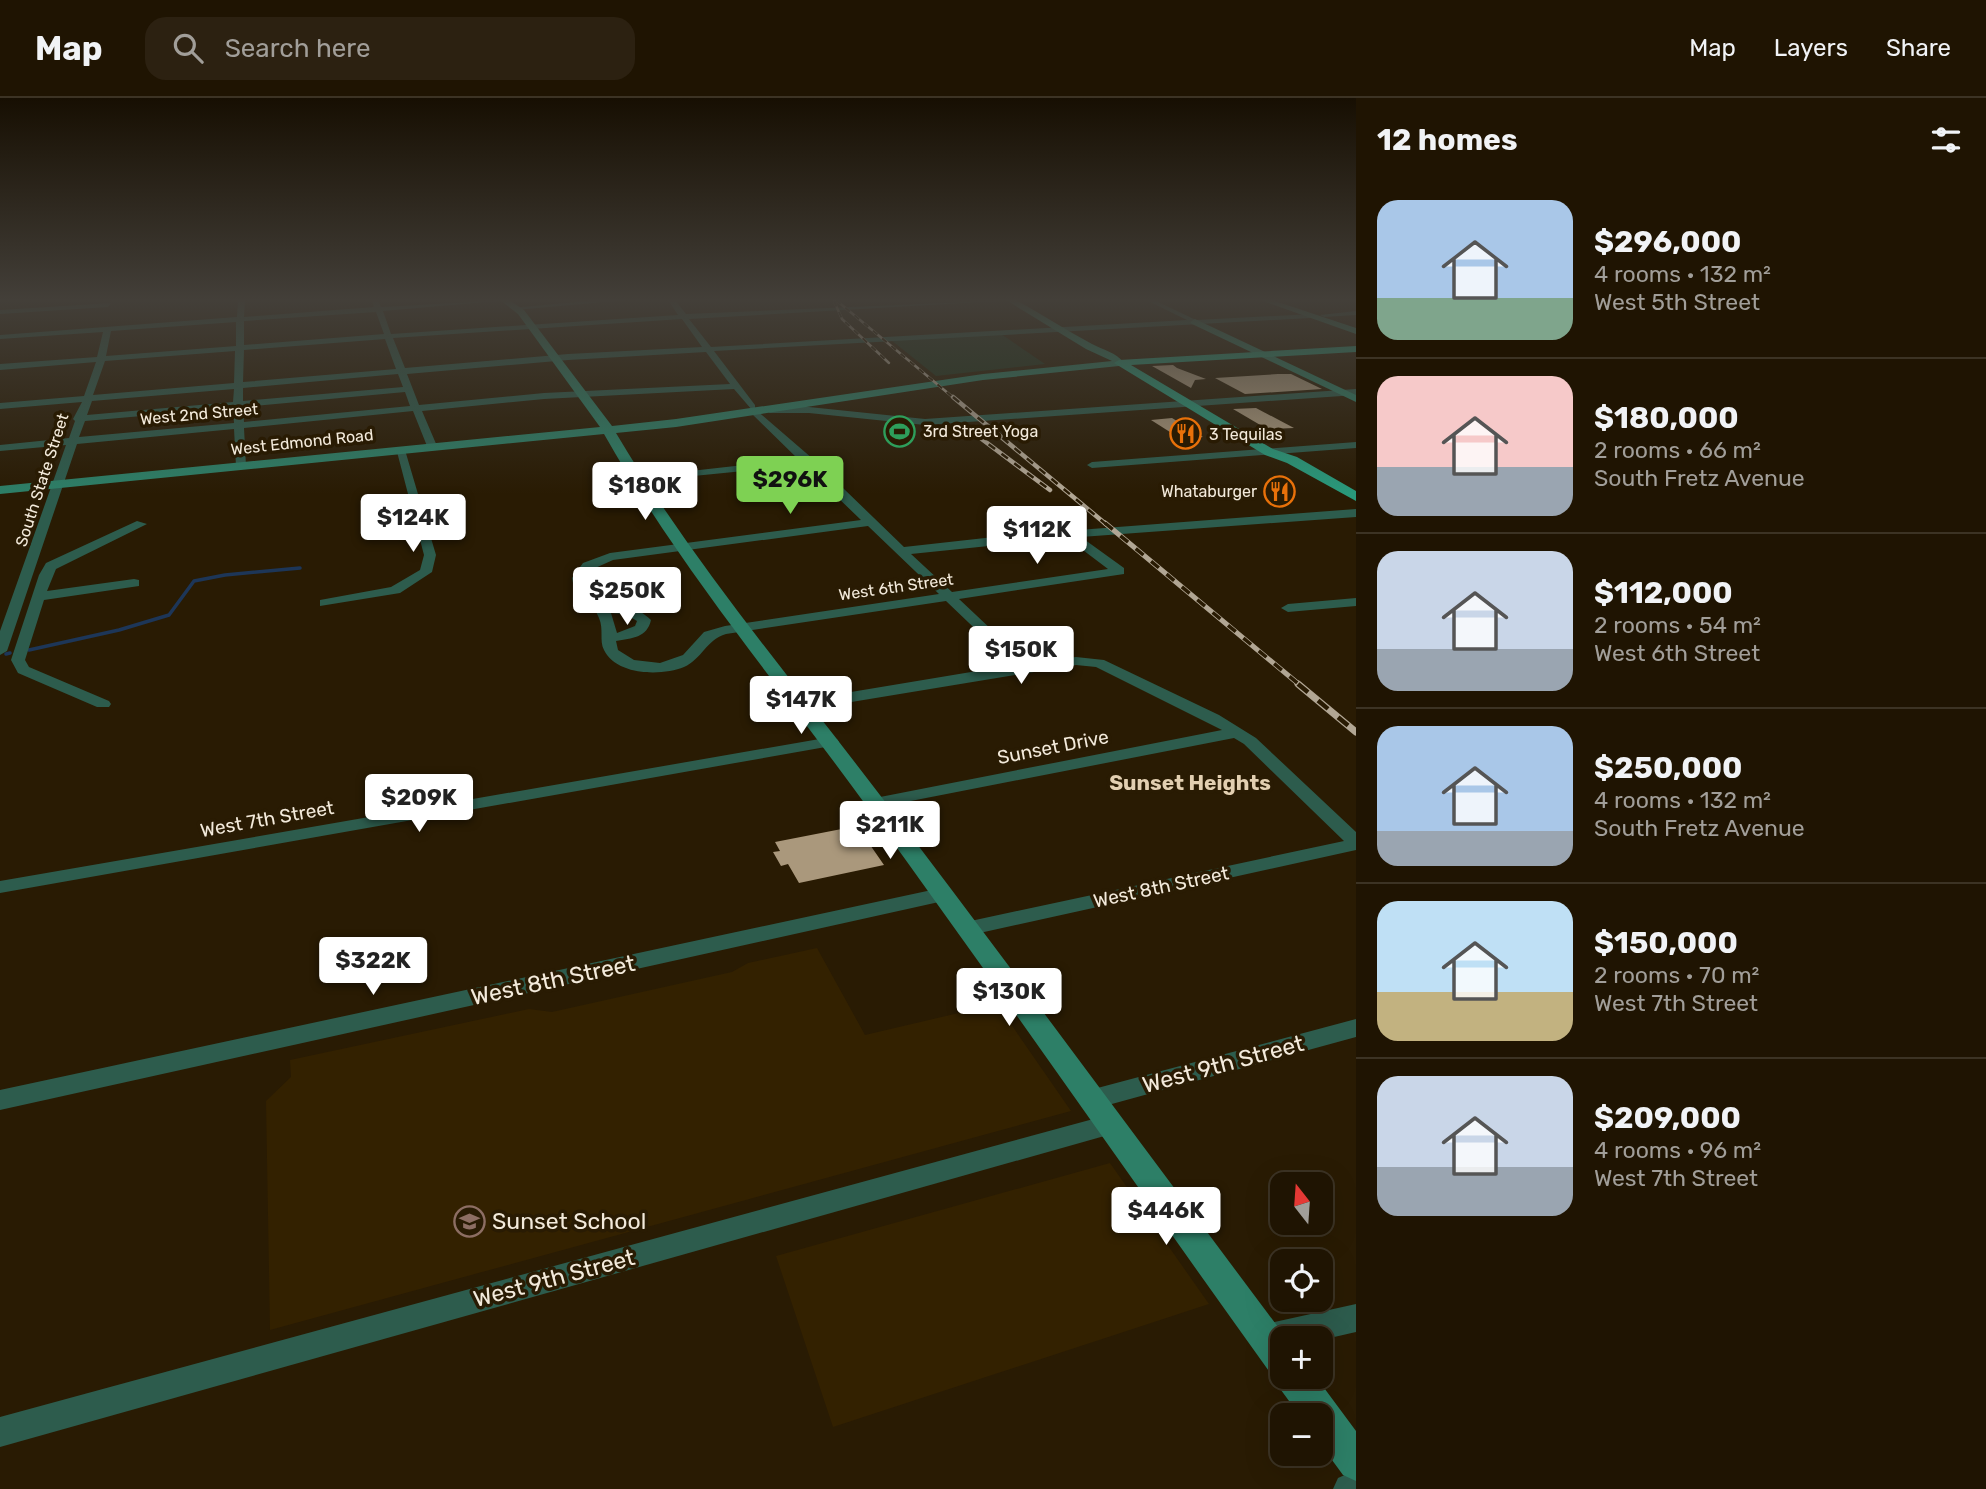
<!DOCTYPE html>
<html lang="en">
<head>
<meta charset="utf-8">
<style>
  body { margin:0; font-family:Rubik,sans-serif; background:#2c2111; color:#f1f3f6; height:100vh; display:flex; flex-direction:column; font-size:26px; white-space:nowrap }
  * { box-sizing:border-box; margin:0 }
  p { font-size:23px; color:#a19e99 }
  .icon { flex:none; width:38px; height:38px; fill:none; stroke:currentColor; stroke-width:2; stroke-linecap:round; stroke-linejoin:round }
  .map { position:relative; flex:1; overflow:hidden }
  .details { display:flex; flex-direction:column; background:#1f1402; width:630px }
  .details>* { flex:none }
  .needle { width:46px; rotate:343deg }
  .controls { position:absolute; left:1270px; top:1074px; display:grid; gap:14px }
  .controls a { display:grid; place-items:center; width:63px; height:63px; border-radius:14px; background:#1f1402; box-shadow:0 7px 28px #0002,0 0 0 2px #3c3324; font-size:35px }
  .price { position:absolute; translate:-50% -60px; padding:0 16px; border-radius:7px; background:#fff; color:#222; font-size:23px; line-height:46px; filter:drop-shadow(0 2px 4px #0008) }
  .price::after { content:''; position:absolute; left:50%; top:42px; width:21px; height:16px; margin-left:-10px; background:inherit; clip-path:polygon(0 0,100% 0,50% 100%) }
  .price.on { background:#7ed153; color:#111 }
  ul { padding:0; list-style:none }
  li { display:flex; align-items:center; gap:21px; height:175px; padding:0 21px }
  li+li { border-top:2px solid #3c3324 }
  li span { display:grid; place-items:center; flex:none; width:196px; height:140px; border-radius:21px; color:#555 }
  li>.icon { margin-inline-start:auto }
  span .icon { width:84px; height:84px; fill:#fffc; stroke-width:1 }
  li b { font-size:30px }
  h2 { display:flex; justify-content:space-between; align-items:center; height:84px; padding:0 21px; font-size:30px }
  header { display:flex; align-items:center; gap:42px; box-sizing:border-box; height:98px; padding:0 35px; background:#1f1402; border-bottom:2px solid #3c3324 }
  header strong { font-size:33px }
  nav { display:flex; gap:38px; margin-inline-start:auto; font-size:24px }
  .search { width:490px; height:63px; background:#2c2111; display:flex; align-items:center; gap:18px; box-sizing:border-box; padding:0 24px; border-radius:21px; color:#a19e99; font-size:26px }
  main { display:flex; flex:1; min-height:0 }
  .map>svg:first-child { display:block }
  .built { fill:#332100 }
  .green { fill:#1f331c }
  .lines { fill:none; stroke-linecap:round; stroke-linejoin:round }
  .stream { stroke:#1d3658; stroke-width:3.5 }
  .building { fill:#aa987c }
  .street { fill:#2d5c4d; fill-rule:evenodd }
  .secondary { fill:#2d7f67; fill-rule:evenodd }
  .primary { fill:#29997b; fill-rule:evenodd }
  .rail-far3-casing { stroke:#b1a694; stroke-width:2.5 }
  .rail-far2-casing { stroke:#b1a694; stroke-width:4.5 }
  .rail-far1-casing { stroke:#b1a694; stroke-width:5 }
  .rail-casing { stroke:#b1a694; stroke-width:7 }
  .rail-far3 { stroke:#291b03; stroke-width:2; stroke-dasharray:6; stroke-linecap:butt }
  .rail-far2 { stroke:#291b03; stroke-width:2.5; stroke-dasharray:8; stroke-linecap:butt }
  .rail-far1 { stroke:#291b03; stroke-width:3.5; stroke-dasharray:10; stroke-linecap:butt }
  .rail { stroke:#291b03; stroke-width:4.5; stroke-dasharray:13; stroke-linecap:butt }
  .labels { text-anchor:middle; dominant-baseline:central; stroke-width:7; stroke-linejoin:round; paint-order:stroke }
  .far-street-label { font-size:16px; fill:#f3eadb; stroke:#291b03 }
  .far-poi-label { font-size:16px; fill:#f3eadb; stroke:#291b03; text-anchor:start }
  .street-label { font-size:19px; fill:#f3eadb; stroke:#291b03 }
  .neighbourhood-label { font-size:21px; font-weight:bold; fill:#e2cfb1; stroke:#291b03 }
  .near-street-label { font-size:23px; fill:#f3eadb; stroke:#291b03 }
  .near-poi-label { font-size:23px; fill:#f3eadb; stroke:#291b03; text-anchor:start }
</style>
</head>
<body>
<header>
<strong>Map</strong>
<div class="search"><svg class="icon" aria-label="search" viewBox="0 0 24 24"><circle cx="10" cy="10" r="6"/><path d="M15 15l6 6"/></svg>Search here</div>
<nav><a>Map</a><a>Layers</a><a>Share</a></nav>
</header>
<main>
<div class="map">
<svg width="1356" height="1391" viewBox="0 0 1356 1391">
  <rect width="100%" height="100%" fill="#291b03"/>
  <!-- built -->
  <g class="built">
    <path d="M817,850l48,87 132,-31 74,107 -801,219 -4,-229 25,-24 -1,-17 239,-51 23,3 180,-40 16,-9z"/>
    <path d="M1110,1065l99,141 -376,123 -57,-171z"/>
  </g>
  <!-- green -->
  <path class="green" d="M1001,236l44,30 -109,12 -45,-36z"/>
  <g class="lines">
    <!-- stream -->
    <g class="stream">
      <path d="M29,552l90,-20 50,-15 25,-34 31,-6 75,-7"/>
      <path d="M6,556l4,-1"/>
    </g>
  </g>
  <!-- building -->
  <g class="building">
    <path d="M1173,267l4,3 29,11 -11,1 -4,8 -39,-22z"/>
    <path d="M1278,276h13l31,15 -77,5 -30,-16z"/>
    <path d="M1256,310l38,20 -27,1 -34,-20z"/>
    <path d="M1172,320l31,19 -22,2 -30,-19z"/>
    <path d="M857,728l27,39 -85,18 -11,-19 -7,2 -8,-14 7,-1 -5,-9z"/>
  </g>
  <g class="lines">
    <!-- street -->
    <g class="street">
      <path d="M238,202h7l-1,17 130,-10 -2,-7h6l3,7 128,-7 -126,11 8,23 287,-19 -10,-15h7l11,14 329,-14 -326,19 22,28 476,-27 -41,-20h8l42,20 117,-6 -3,4 -596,33 41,54v4l58,50 91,88 108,-12 344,-26v8l-275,20 43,31v6l-165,25 68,64 49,-6 28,3 115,55 37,23 100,94v18l-390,86 -7,-2 -3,-5 3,-5 7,-2 378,-81 -100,-97 -10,-6 -359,70 -6,-1 -3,-4 9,-5 347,-68 -126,-63 -20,-2 -273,45 -6,-2 -2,-3 8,-5 210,-35 -67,-64 -220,33c-20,6 -24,25 -42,33 -22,9 -67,9 -80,-17 -5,-9 0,-21 -5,-32 -5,-13 -17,-23 -26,-35l-1,-5 11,-15 27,-10 251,-33 -57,-55 -171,17 -2,-2 6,-3 161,-18 -46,-45v-4l-18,-21 -190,10 -122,12 15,35 -5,3 -5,-3 -14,-35 -169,17 2,38 -5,3 -5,-3 -2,-37 -157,15 -70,207 -7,4v-24l66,-186 -66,6v-6l69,-7 6,-17 -2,-2 9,-17 -82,7v-6l84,-7 12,-34 -96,8v-6l97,-7 6,-25 -103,7v-4l237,-18zM376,214l8,22 -140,11v-24zM682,221l20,28 -134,7 -163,14 -12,-30zM236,224v24l-130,10 5,-25zM385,241l11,30 -153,13 1,-32zM235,253l-1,32 -141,12 12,-34zM706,254l24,32 -186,9 -125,12 -12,-31 161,-14zM398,276l5,13 -160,14v-13zM234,291l-1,13 -146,13 5,-14zM405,294l5,14 -166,16 -1,-15zM233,310l1,15 -155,14 6,-16zM868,428l71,68 -214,32 -21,6 -21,23 -23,8 -26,-3 -16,-10 -2,-9c16,-3 31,-3 35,-21 -14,-14 -28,-14 -46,-15l-19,-27 7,-9 20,-9zM1067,440l41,31 -156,23 -41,-38zM611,515l14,1 12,7 -2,5 -18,7z"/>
      <path d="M597,202h30l-112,10 -4,-2z"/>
      <path d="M111,205l-3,4 -108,7v-4z"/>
      <path d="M1356,213v4l-32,2 -4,-2z"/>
      <path d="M1356,291v6l-431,30 -116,-12h-39l-5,-3 5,-3h39l116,12z"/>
      <path d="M1356,344v6l-264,20 -5,-3 5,-3z"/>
      <path d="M396,350l9,2 31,105 -4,17 -32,21 -80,13v-6l71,-13 29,-17 4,-15z"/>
      <path d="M137,423l10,3 -91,45 -9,22 87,-12 5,1v6l-95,14 -19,60 4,7 80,34 2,3 -2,3h-12l-79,-34 -7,-13 28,-85 7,-12z"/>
      <path d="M1356,500v8l-68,6 -7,-4 7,-4z"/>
      <path d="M831,639l6,2 2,3 -2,3 -837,148v-12z"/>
      <path d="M941,790l7,2 3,5 -3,5 -948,210v-20z"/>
      <path d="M1356,921v18l-266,73 -8,-3 -4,-7 4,-7 8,-3z"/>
      <path d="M1108,1017l9,3 3,7 -3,7 -9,3 -1108,312v-30z"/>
      <path d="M1356,1206v28l-35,8 -38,-1v9l-18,4 -10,-4 -4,-10 4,-10 10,-4z"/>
      <path d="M1356,1372v19h-23l5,-11z"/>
    </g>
    <!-- secondary -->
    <g class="secondary">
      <path d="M500,202h9l15,10 88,116 64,-7 307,-45 129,-13 -26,-12 -80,-49h10c25,14 50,30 76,44 11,6 24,8 32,19l-5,3 -136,14 -307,47 -60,6c77,130 175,245 267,366 136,179 269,360 404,540h-4v38h33l40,54v50l-13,-6 -22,-30v-29h-21l-19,-26 -5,-13 -5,-3c-135,-188 -267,-379 -403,-566 -90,-124 -189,-241 -264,-374l-604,60v-8l600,-59 -82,-113z"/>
      <path d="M1260,202h12l84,28v6z"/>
      <path d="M1195,221l161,76v7l-164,-78 -2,-2z"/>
    </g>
    <!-- primary -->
    <path class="primary" d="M1356,248v6l-225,13 142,84 24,8 59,34v10l-69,-38 -22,-8 -151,-92 5,-3z"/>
    <defs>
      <g id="rail-far3">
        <path d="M836,202l119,99"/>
        <path d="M834,203l8,18 47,44"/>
      </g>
      <g id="rail-far2">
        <path d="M953,299l154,128"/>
        <path d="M963,327l87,65"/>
      </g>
      <path id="rail-far1" d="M1105,425l196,163"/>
      <path id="rail" d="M1298,586l58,48"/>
    </defs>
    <!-- rail-far3 casing -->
    <use href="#rail-far3" class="rail-far3-casing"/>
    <!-- rail-far2 casing -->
    <use href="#rail-far2" class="rail-far2-casing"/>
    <!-- rail-far1 casing -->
    <use href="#rail-far1" class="rail-far1-casing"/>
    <!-- rail casing -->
    <use href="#rail" class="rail-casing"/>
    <!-- rail-far3 -->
    <use href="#rail-far3" class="rail-far3"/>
    <!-- rail-far2 -->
    <use href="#rail-far2" class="rail-far2"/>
    <!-- rail-far1 -->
    <use href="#rail-far1" class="rail-far1"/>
    <!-- rail -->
    <use href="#rail" class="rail"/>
  </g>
  <!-- sky -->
  <linearGradient id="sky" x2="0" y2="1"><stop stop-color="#170f02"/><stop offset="0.51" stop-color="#433f39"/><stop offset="1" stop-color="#433f39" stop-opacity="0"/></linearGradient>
  <rect width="1356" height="396" fill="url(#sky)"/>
  <!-- icons -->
  <defs>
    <symbol id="stadium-ring" viewBox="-11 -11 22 22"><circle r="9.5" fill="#291b03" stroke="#2e9e5b" stroke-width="1.5"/><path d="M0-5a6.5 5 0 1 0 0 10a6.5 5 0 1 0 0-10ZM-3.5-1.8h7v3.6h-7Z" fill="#2e9e5b"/></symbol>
    <symbol id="restaurant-ring" viewBox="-11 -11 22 22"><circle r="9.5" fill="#291b03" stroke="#e8710a" stroke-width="1.5"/><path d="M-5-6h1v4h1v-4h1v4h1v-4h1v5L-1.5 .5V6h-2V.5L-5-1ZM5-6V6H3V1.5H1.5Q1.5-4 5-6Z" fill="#e8710a"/></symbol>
    <symbol id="school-ring" viewBox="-11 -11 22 22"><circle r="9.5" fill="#291b03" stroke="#8d6e63" stroke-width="1.5"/><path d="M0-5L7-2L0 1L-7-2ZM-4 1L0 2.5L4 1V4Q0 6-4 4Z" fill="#8d6e63"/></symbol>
  </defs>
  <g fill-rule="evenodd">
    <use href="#stadium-ring" x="882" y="316" width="35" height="35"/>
    <use href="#restaurant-ring" x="1168" y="318" width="35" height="35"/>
    <use href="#restaurant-ring" x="1262" y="376" width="35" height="35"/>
    <use href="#school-ring" x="452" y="1106" width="35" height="35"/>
  </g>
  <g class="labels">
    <!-- far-street labels -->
    <g class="far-street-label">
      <text transform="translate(199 316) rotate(-5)">West 2nd Street</text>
      <text transform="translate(302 344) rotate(-6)">West Edmond Road</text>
      <text transform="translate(42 382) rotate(-72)">South State Street</text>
      <text transform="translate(896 489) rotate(-8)">West 6th Street</text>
    </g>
    <!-- far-poi labels -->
    <g class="far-poi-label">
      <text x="923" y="333">3rd Street Yoga</text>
      <text x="1209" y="336">3 Tequilas</text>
      <text x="1257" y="393" text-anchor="end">Whataburger</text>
    </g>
    <!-- street labels -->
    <g class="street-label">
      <text transform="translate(1053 649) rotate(-11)">Sunset Drive</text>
      <text transform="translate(267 721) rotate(-10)">West 7th Street</text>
      <text transform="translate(1161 789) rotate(-12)">West 8th Street</text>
    </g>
    <!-- neighbourhood labels -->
    <g class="neighbourhood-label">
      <text x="1190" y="684">Sunset Heights</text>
    </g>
    <!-- near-street labels -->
    <g class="near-street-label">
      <text transform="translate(553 882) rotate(-12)">West 8th Street</text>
      <text transform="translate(1223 966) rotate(-15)">West 9th Street</text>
      <text transform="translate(554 1180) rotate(-15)">West 9th Street</text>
    </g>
    <!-- near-poi labels -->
    <g class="near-poi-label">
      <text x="492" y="1123">Sunset School</text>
    </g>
  </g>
</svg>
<div class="controls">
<a><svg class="needle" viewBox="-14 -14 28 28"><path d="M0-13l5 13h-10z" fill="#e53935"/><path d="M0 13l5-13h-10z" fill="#a19e99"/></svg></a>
<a><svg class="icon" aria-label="locate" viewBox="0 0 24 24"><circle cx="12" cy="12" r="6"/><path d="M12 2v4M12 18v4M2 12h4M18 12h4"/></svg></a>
<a>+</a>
<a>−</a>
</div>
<b class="price on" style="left:790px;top:418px">$296K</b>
<b class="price" style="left:645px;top:424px">$180K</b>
<b class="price" style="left:413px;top:456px">$124K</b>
<b class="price" style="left:1037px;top:468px">$112K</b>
<b class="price" style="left:627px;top:529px">$250K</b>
<b class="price" style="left:1021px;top:588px">$150K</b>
<b class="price" style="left:801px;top:638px">$147K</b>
<b class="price" style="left:419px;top:736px">$209K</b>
<b class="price" style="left:890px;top:763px">$211K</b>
<b class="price" style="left:373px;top:899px">$322K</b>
<b class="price" style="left:1009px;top:930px">$130K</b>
<b class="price" style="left:1166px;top:1149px">$446K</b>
</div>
<section class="details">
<h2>12 homes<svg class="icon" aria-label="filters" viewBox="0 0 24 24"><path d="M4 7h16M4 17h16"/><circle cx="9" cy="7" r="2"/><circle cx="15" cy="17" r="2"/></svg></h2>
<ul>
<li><span style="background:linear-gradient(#a9c7e8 70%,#7fa58c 0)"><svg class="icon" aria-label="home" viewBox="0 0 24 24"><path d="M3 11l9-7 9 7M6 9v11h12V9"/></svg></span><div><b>$296,000</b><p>4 rooms · 132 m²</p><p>West 5th Street</p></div></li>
<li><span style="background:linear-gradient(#f6c9c9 65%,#9aa5b1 0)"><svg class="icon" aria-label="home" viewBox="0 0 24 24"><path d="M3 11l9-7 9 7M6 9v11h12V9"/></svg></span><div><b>$180,000</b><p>2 rooms · 66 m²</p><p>South Fretz Avenue</p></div></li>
<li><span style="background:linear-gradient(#c9d6e8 70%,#9aa5b1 0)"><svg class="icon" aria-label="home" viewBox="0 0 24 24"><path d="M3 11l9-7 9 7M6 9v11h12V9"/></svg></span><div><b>$112,000</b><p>2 rooms · 54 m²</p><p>West 6th Street</p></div></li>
<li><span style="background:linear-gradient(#a9c7e8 75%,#9aa5b1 0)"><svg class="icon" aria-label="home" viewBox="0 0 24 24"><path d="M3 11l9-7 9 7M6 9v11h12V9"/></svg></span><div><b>$250,000</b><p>4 rooms · 132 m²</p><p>South Fretz Avenue</p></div></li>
<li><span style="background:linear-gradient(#bfe0f5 65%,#c2b280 0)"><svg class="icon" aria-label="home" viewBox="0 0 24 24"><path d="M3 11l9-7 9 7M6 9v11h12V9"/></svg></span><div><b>$150,000</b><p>2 rooms · 70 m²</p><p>West 7th Street</p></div></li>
<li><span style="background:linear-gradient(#c9d6e8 65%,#9aa5b1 0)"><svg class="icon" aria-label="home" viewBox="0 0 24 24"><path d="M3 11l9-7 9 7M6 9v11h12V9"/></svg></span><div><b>$209,000</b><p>4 rooms · 96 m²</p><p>West 7th Street</p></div></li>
</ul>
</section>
</main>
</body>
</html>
